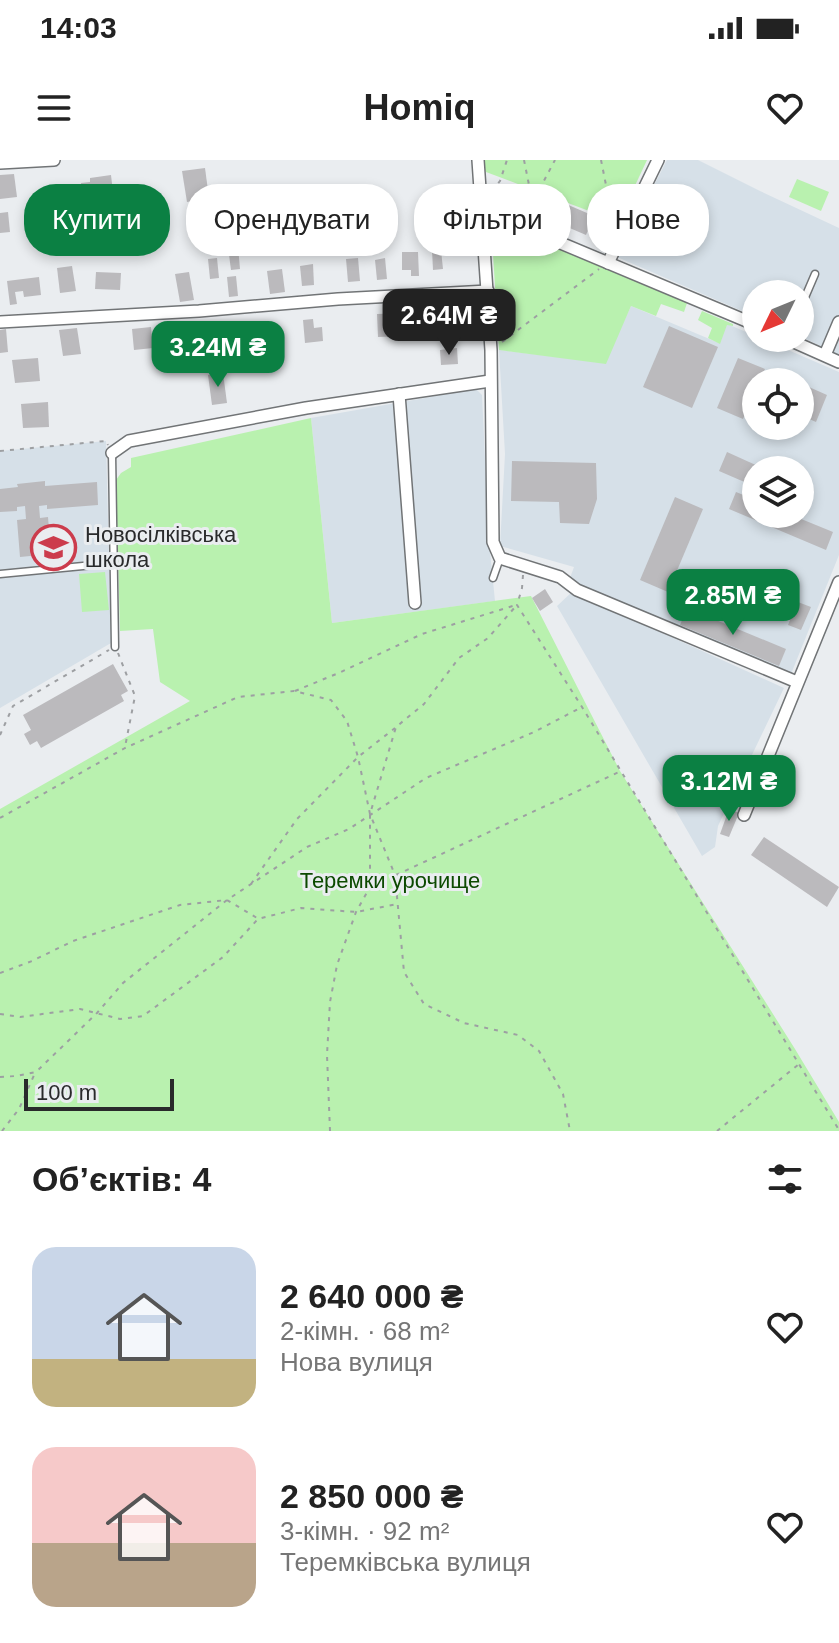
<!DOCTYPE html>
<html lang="uk">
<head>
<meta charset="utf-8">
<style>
  body { margin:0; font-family:Helvetica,sans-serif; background:#f6f6f6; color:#222; height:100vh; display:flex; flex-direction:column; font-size:30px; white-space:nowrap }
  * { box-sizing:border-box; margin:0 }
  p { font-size:26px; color:#767676 }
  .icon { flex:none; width:44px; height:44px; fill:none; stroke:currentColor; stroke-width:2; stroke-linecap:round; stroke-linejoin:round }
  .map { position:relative; height:971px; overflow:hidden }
  .drawer { display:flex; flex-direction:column; background:#fff; flex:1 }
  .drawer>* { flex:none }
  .hud { position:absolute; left:24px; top:24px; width:792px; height:72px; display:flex; gap:16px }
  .needle { width:52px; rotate:227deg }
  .fabs { position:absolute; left:742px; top:120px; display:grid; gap:16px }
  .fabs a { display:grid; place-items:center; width:72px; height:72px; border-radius:50%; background:#fff; box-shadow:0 4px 12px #0003; font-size:40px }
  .scale { position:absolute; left:24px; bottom:20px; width:150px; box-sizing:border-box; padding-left:8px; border:4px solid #292a2b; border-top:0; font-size:22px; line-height:28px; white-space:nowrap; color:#292a2b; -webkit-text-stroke:6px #eaedf0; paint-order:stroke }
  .price { position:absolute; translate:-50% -68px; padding:0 18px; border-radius:16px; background:#0b8043; color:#fff; font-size:26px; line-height:52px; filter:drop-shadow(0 2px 4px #0008) }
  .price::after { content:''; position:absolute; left:50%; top:48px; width:24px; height:18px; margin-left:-12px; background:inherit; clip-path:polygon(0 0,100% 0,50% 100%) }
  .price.on { background:#222; color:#fff }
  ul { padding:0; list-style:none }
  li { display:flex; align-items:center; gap:24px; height:200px; padding:0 32px }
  li span { display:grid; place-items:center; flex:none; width:224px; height:160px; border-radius:24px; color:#555 }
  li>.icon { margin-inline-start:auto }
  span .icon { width:96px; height:96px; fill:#fffc; stroke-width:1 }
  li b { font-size:34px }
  h2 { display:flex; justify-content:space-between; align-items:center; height:96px; padding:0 32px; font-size:34px }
  .pill { padding:0 28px; border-radius:32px; background:#fff; box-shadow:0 4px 12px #0003; font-size:28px; line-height:72px }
  .pill.on { background:#0b8043; color:#fff }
  .status { display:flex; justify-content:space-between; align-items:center; height:56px; padding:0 40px; background:#fff; direction:ltr }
  .status svg { height:22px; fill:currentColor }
  header { display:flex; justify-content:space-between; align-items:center; height:104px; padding:0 32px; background:#fff; font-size:36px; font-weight:700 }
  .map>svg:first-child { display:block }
  .built { fill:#d6e0e8; fill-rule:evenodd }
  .green { fill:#b9f1af }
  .building { fill:#bbbabd }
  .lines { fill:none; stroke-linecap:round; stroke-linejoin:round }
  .service-casing { stroke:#717476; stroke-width:9 }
  .minor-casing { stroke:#717476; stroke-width:14 }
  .path { stroke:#9d9fa2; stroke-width:2; stroke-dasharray:4 6; stroke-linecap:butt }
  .service { stroke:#fff; stroke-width:6 }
  .minor { stroke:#fff; stroke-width:11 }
  .labels { text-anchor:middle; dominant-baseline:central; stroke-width:6; stroke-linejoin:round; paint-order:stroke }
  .poi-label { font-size:22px; fill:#292a2b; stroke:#eaedf0; text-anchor:start }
  .park-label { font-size:22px; fill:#0c4a00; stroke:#eaedf0 }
</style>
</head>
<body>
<div class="status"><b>14:03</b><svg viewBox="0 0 49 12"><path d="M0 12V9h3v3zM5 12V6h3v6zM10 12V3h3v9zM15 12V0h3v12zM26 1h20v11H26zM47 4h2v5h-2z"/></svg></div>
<header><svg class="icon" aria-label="menu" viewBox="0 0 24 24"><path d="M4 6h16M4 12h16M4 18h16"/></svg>Homiq<svg class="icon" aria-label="heart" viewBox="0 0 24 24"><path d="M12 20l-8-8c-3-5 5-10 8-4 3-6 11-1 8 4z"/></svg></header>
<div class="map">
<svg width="839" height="971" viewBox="0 0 839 971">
  <rect width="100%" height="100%" fill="#eaedf0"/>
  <!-- built -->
  <g class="built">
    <path d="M667,0h31l62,31 79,37v127l-39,-19v-42h-44v23l-139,-60z"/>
    <path d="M631,146l88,37 8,-19 29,12v2h4l79,34v183l-48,119 -211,-87 -10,-9 4,-11 -74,-21 5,-92 -6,-104 106,13zM756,222h44v44h-44zM756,310h44v44h-44z"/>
    <path d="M476,229l6,6 7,147 6,59 -163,22 -21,-205z"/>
    <path d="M106,281l5,202 -111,65v-257z"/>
    <path d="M572,432l212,96 -66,138 -3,21 -13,9 -145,-250z"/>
  </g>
  <!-- green -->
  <g class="green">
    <path d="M484,0h163l-29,62 -132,-50 -2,-4z"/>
    <path d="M797,19l32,13 -8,19 -32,-14z"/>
    <path d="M499,64l188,79 -3,9 -23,-8 -5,12 -25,-10 -25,58 -107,-14 -7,-112 2,-9z"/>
    <path d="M702,151l31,13v2l-6,-1 -7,19 -12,-6 4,-10 -14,-8z"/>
    <path d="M311,258l21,205 199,-27 89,175 175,278 44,73v9h-839v-322l190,-108 -30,-19 -7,-53 -33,2 -4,-151 5,-7 10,-6v-9z"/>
    <path d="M105,412l4,38 -27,2 -3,-38z"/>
  </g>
  <!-- building -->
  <g class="building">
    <path d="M205,8l4,30 -22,4 -5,-31z"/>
    <path d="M14,14l3,23 -17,2v-24z"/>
    <path d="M111,15l3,26 -30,4 -3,-22 9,-1v-4z"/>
    <path d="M559,41l35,15 -8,19 -35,-15z"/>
    <path d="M8,52l2,20 -10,1v-20z"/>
    <path d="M464,61l2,34h-10l-2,-33z"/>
    <path d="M238,86l2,23 -9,1 -3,-23z"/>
    <path d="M432,90h9l2,19 -10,1z"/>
    <path d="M402,92h16l1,24h-8v-6h-9z"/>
    <path d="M217,98l2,20 -9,1 -2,-20z"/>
    <path d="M358,98l2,23 -12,1 -2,-23z"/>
    <path d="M385,98l2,21 -10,1 -2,-20z"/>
    <path d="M313,104l1,21 -12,1 -2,-20z"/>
    <path d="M72,106l4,25 -16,2 -3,-25z"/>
    <path d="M282,109l3,23 -15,2 -3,-23z"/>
    <path d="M96,112l25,1 -1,17 -25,-1z"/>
    <path d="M189,112l5,28 -14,2 -5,-28z"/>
    <path d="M236,116l2,20 -9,1 -2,-20z"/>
    <path d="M39,117l2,18 -17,2 -1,-6 -8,1 2,12 -7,1 -3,-24z"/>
    <path d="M448,152l2,23 -17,1 -1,-23z"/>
    <path d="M404,153l1,23 -27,1 -1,-23z"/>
    <path d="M313,159l1,9 8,-1 1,14 -18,2 -2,-23z"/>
    <path d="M256,162l2,23h-10l-1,-9 -8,1 -1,-14z"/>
    <path d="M223,166l1,22 -13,1 -1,-22z"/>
    <path d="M669,166l49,21 -26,61 -49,-21z"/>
    <path d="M151,167l2,21 -19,2 -2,-21z"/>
    <path d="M172,167l2,23 -10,1 -2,-23z"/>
    <path d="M77,168l4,26 -18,2 -4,-26z"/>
    <path d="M6,169l2,23 -8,1v-23z"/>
    <path d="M196,169l1,11 -16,2 -1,-12z"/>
    <path d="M457,188l1,16 -17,1 -1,-15z"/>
    <path d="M38,198l2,23 -25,2 -3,-23z"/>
    <path d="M738,198l27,11 -6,13h-3v8l-13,29 -26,-11z"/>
    <path d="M223,213l4,30 -15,2 -4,-30z"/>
    <path d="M777,213l21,9h-25z"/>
    <path d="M800,223l27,12 -11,27 -16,-7z"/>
    <path d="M48,242l1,25 -26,1 -2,-24z"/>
    <path d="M727,292l40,18h-11v17l-37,-16z"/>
    <path d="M512,301l84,2 1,36 -8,25 -29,-1 -1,-21 -48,-1z"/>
    <path d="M45,321v5l52,-4 1,23 -51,4v-4l-8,1 1,12 8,-1 3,37 -31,3 -3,-37 9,-1 -1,-13 -8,1v4l-17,1v-23l18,-2 -1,-3z"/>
    <path d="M800,324l14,6 -8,18 -6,-2z"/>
    <path d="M736,332l20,8v14h33l44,18 -7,18 -97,-41z"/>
    <path d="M675,337l28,12 -35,83 -28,-12z"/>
    <path d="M545,429l8,13 -13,9 -8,-13z"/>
    <path d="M782,436l29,11 -10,23 -13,-5 2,-5 -15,-5z"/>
    <path d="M687,448l99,41 -7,17 -99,-41z"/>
    <path d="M113,504l15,27 -7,4 3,6 -83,47 -4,-7 -7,4 -6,-11 7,-4 -8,-15z"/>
    <path d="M729,649l10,4 -10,24 -9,-3z"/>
    <path d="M764,677l75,50 -12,20 -76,-52z"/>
  </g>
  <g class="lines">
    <defs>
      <g id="service">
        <path d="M800,149l15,-35"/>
        <path d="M112,293l3,194"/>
        <path d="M0,414l114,-11"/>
        <path d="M493,418l7,-20"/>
      </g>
      <g id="minor">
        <path d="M478,0l13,190 2,192 7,16 60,19 17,13 220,92"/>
        <path d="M0,3l54,-3"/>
        <path d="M482,50l274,115"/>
        <path d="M608,103l50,-103"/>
        <path d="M0,162l199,-11 139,-12 150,-8"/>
        <path d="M785,178l54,24"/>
        <path d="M825,195l14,-33"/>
        <path d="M399,234l16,209"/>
        <path d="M112,293l17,-12 177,-33 184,-27"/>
        <path d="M744,655l95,-233"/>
      </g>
    </defs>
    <!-- service casing -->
    <use href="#service" class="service-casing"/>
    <!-- minor casing -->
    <use href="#minor" class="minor-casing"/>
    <!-- path -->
    <g class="path">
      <path d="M524,0l5,25 1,33"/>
      <path d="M601,0l13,65"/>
      <path d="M492,31l8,-10 7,-21"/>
      <path d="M530,47l25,-47"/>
      <path d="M502,182l97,-73"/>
      <path d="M0,291l106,-10 2,4"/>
      <path d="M523,415l-1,13 -5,17 65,102 257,423"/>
      <path d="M118,493l17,43 -10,51"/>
      <path d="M295,531l46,-19 81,-38 94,-29"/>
      <path d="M0,575l13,-29 96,-56"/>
      <path d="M0,658l125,-70 113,-51 56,-6 37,9 16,21 11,36 12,57 25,61 9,97 20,32 40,19 54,12 21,16 24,43 7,37"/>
      <path d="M396,715l223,-103"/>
      <path d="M251,724l46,-65 61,-62 37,-29"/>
      <path d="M0,813l32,-12 41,-20 107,-36 47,-5 30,18"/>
      <path d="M0,854l20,3 60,-8 40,10 23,-3 80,-59 35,-38 43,-11 55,4 42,-8"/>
      <path d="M0,917l16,-1 20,-4 61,-59 26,-30 104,-83 80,-53 42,-18 77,-51 108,-46 48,-25"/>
      <path d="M2,971l17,-22 16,-36"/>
      <path d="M330,971l-3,-76 3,-53 7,-37 19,-53 14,-25v-73l26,-87 28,-23 35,-46 29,-20 28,-32"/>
      <path d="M717,971l82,-67"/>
    </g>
    <!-- service -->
    <use href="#service" class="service"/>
    <!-- minor -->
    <use href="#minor" class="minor"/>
  </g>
  <!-- icons -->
  <defs>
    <symbol id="school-ring" viewBox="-11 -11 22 22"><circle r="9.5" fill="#eaedf0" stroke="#cc3c4c" stroke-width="1.5"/><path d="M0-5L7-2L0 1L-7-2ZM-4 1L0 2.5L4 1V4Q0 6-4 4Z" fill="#cc3c4c"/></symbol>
  </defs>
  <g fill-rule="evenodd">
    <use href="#school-ring" x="28" y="362" width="51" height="51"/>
  </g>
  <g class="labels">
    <!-- poi labels -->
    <g class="poi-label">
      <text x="85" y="374">Новосілківська<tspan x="85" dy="25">школа</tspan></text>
    </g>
    <!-- park labels -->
    <g class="park-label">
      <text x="390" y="720">Теремки урочище</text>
    </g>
  </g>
</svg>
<div class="fabs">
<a><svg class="needle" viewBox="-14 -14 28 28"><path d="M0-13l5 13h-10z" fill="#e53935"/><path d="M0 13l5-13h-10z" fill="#767676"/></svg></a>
<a><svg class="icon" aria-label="locate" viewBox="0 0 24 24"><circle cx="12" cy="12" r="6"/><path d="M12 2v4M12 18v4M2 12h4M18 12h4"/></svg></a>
<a><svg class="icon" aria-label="layers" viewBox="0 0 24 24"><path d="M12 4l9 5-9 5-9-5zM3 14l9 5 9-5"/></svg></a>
</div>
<div class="scale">100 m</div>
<b class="price on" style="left:449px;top:197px">2.64M ₴</b>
<b class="price" style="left:218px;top:229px">3.24M ₴</b>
<b class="price" style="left:733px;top:477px">2.85M ₴</b>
<b class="price" style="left:729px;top:663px">3.12M ₴</b>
<div class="hud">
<a class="pill on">Купити</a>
<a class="pill">Орендувати</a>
<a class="pill">Фільтри</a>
<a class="pill">Нове</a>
</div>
</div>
<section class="drawer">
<h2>Об’єктів: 4<svg class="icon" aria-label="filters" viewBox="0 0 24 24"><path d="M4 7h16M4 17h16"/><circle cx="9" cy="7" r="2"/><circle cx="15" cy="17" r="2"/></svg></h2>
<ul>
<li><span style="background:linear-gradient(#c9d6e8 70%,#c2b280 0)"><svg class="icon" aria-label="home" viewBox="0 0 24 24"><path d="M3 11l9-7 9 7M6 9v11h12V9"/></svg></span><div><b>2 640 000 ₴</b><p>2-кімн. · 68 m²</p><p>Нова вулиця</p></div><svg class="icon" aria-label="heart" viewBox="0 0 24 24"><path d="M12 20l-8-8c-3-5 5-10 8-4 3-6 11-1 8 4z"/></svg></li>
<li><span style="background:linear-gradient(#f6c9c9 60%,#b9a48a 0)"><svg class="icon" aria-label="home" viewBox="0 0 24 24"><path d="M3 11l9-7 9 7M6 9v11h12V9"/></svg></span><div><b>2 850 000 ₴</b><p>3-кімн. · 92 m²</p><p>Теремківська вулиця</p></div><svg class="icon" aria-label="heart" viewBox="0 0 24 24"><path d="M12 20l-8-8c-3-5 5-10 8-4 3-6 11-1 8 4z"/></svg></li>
</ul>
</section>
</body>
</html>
